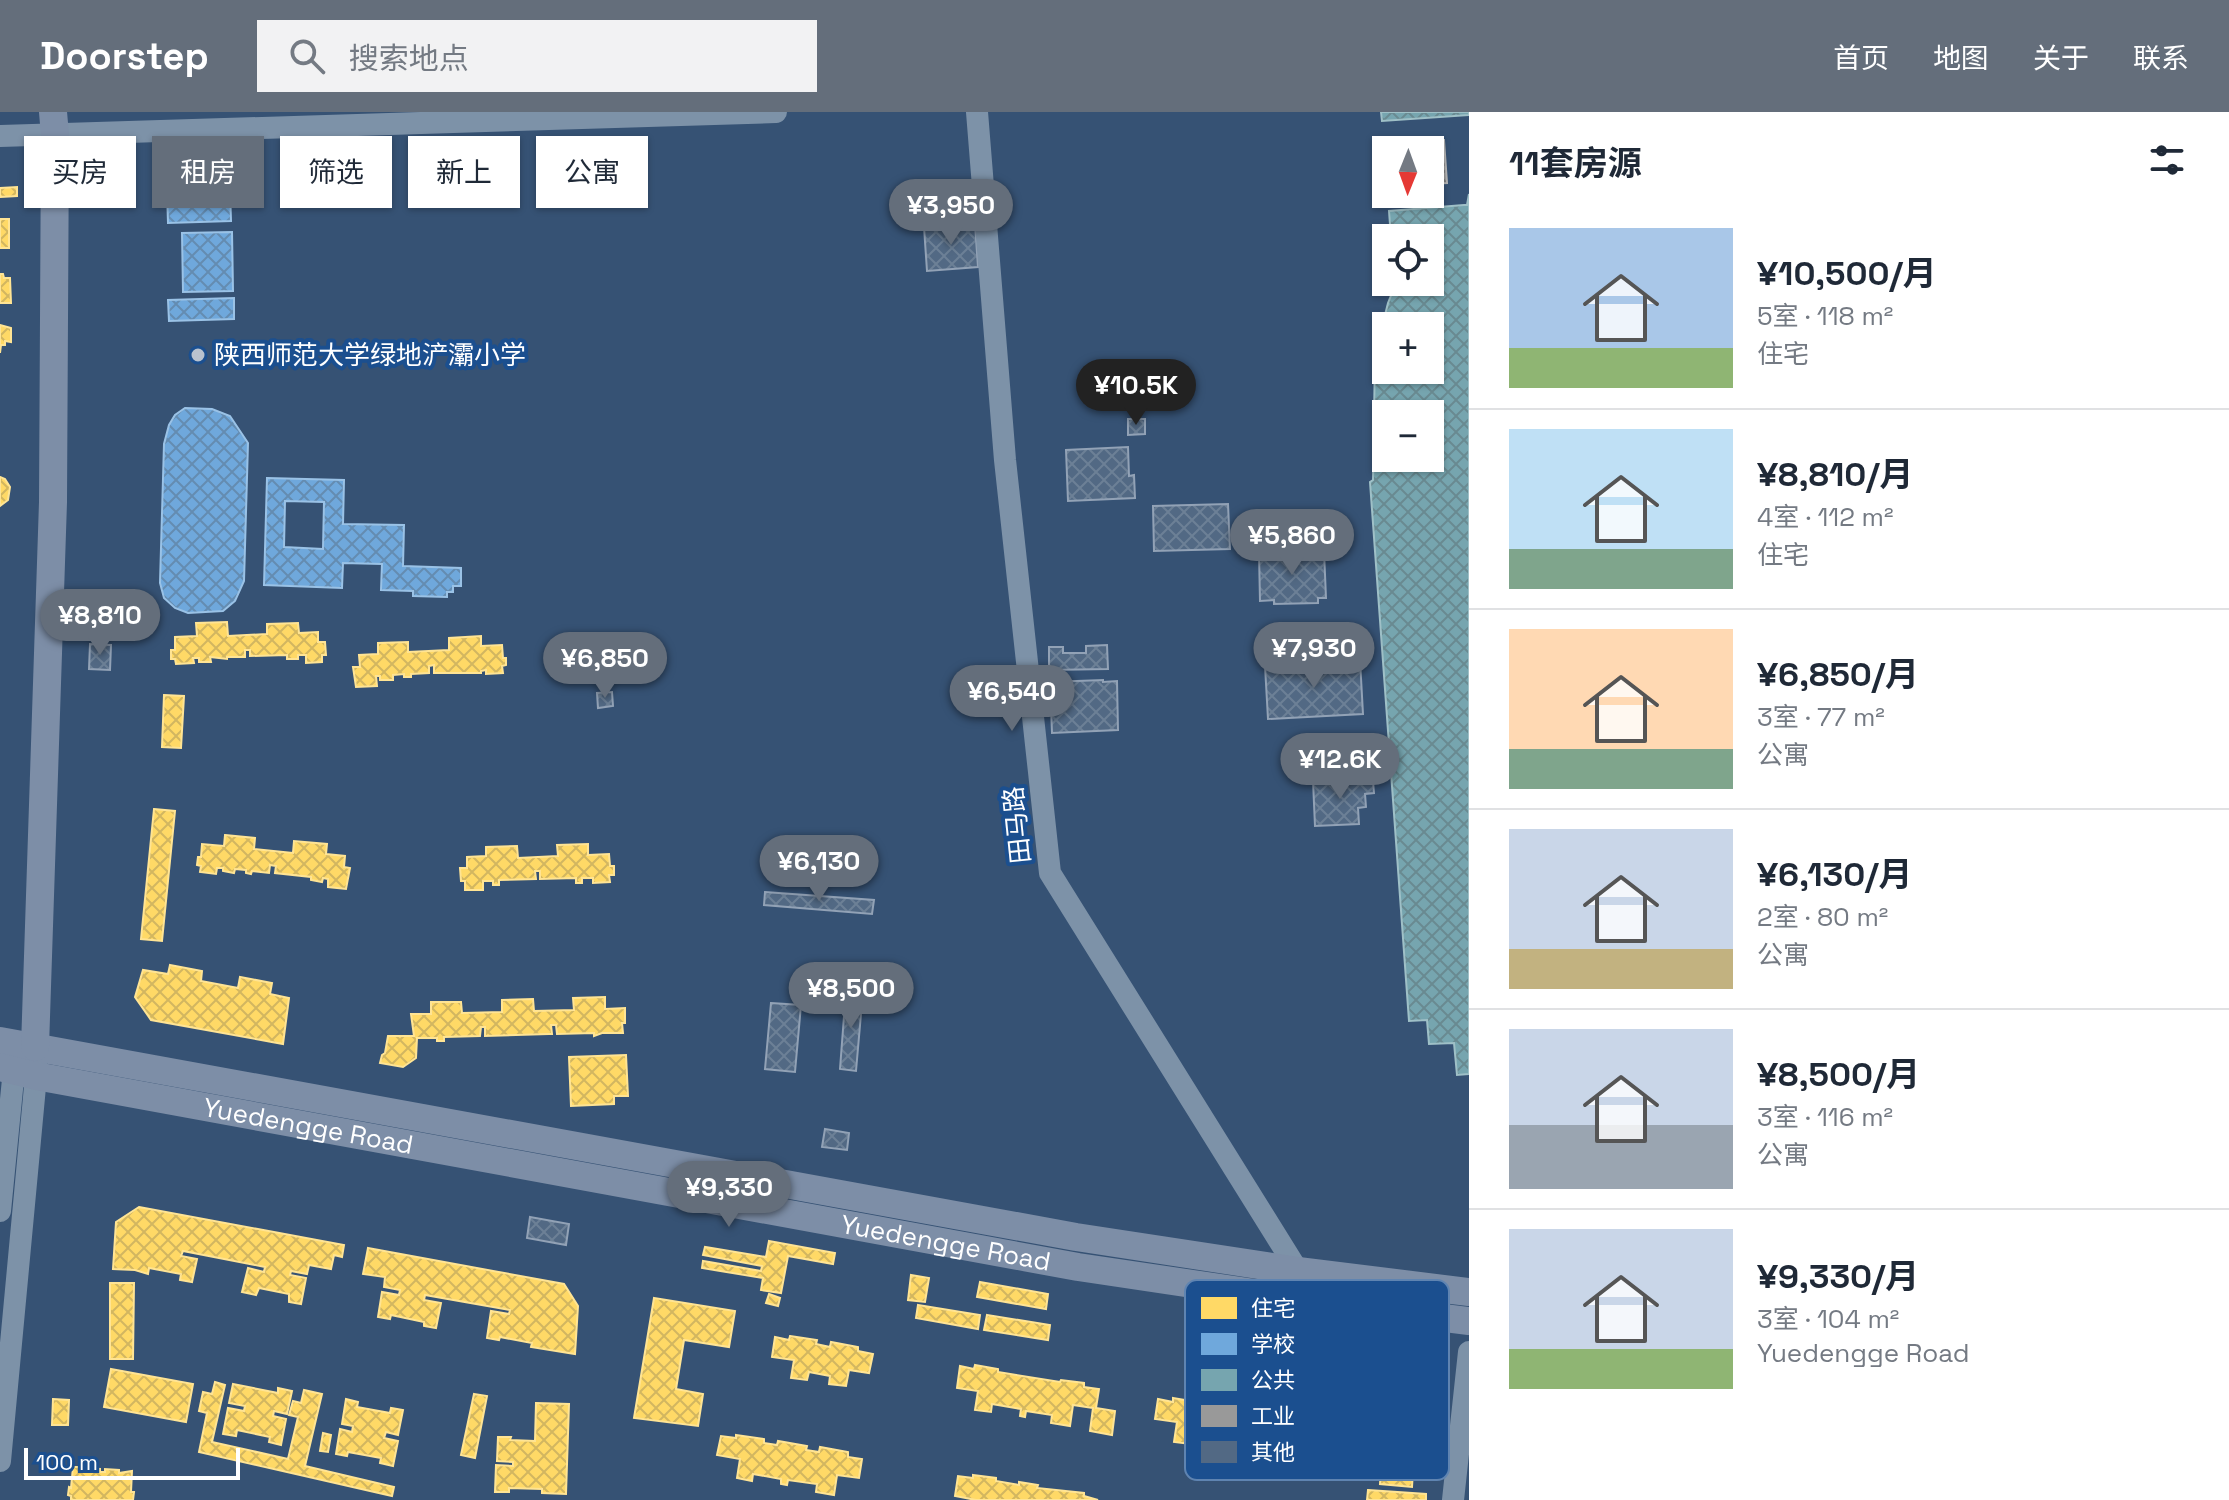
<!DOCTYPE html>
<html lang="zh">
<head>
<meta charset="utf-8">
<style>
  body { margin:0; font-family:"Space Grotesk","Noto Sans SC",sans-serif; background:#f2f2f3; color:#1f2937; height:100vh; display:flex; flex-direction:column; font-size:30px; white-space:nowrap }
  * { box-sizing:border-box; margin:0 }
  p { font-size:26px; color:#747a83 }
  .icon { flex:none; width:44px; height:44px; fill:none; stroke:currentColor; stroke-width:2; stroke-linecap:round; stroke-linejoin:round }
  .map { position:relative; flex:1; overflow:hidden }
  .details { display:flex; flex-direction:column; background:#fff; width:760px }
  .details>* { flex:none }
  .hud { position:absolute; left:24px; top:24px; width:760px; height:72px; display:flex; gap:16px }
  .needle { width:52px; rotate:181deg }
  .buttons { position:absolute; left:1372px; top:24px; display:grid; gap:16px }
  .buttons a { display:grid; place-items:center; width:72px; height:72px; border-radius:0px; background:#fff; box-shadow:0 2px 6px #0004; font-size:40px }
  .scale { position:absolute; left:24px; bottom:20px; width:216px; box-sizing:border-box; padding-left:8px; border:4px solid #fff; border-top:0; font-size:22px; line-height:28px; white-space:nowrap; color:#fff; -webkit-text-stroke:6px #1b4f8f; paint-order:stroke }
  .price { position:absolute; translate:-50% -68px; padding:0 18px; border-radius:28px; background:#646e7b; color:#fff; font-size:26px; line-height:52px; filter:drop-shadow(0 2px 4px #0008) }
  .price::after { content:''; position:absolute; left:50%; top:48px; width:24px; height:18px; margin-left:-12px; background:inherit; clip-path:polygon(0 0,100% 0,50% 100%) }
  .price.selected { background:#222; color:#fff }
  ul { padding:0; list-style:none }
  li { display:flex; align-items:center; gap:24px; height:200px; padding:0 40px }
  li+li { border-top:2px solid #e0e1e3 }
  li span { display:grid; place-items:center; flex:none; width:224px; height:160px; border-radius:0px; color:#555 }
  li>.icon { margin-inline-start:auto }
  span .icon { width:96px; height:96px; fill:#fffc; stroke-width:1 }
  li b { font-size:34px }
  h2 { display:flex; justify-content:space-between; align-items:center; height:96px; padding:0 40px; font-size:34px }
  .chip { padding:0 28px; border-radius:0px; background:#fff; box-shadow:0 2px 6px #0004; font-size:28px; line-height:72px }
  .chip.selected { background:#646e7b; color:#fff }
  header { display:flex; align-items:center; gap:48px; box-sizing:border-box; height:112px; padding:0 40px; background:#646e7b; color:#fff }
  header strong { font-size:38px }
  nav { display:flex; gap:44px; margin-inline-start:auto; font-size:28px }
  .search { width:560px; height:72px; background:#f2f2f3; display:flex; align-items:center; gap:20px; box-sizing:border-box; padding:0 28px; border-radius:0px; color:#747a83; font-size:30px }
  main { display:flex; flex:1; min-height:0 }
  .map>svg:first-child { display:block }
  .homes { fill:url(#homes-cross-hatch); stroke:#ffe494; stroke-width:2 }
  .schools { fill:url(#schools-cross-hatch); stroke:#9ac2e6; stroke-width:2; fill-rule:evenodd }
  .public { fill:url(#public-cross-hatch); stroke:#9fc0c7; stroke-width:2; fill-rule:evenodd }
  .industry { fill:url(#industry-cross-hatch); stroke:#b8b8b8; stroke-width:2 }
  .building { fill:url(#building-cross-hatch); stroke:#92a2b6; stroke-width:2 }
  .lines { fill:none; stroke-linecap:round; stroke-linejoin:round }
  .minor { stroke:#7d92a8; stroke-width:22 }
  .major { stroke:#7d8ea7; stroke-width:28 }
  .poi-dot { fill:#b9c2ce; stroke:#1b4f8f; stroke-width:3 }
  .labels { text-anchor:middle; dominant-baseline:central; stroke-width:8; stroke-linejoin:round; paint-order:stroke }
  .poi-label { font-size:26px; fill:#fff; stroke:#1b4f8f; text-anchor:start }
  .street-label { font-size:26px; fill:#fff; stroke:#1b4f8f }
  .key { fill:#1b4f8f; stroke:#5f84b1; stroke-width:2 }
  .key-label { font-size:22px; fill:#fff }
</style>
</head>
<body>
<header>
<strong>Doorstep</strong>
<div class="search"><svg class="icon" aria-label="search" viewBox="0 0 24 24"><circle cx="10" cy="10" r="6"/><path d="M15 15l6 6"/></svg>搜索地点</div>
<nav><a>首页</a><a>地图</a><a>关于</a><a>联系</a></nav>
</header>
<main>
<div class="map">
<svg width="1469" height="1388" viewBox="0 0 1469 1388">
  <defs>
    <pattern id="homes-cross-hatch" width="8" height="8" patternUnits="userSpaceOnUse" patternTransform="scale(2)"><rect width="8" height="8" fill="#ffd966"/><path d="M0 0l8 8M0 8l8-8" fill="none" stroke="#d2b660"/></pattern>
    <pattern id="schools-cross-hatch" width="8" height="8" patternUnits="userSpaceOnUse" patternTransform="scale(2)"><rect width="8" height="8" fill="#6fa8dc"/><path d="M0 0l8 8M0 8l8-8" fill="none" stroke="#648cb1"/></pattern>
    <pattern id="public-cross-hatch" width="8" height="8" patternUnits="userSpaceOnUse" patternTransform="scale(2)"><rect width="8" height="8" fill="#76a5af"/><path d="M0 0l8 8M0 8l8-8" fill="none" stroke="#698a91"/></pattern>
    <pattern id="industry-cross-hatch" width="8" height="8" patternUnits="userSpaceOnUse" patternTransform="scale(2)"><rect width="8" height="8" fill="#999"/><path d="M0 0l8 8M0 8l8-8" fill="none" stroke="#7e7e7e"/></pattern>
    <pattern id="building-cross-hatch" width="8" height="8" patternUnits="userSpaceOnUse" patternTransform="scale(2)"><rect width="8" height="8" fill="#526984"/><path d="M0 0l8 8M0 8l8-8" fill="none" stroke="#6c8096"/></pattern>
  </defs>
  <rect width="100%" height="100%" fill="#365274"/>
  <!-- homes -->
  <g class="homes">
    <path d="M17,75v9l-17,1v-9z"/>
    <rect x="0" y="107" width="9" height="29"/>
    <path d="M0,162h3l1,4h6l1,25h-11z"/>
    <path d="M0,213l11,3v14l-6,-1v4h-4l-1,8z"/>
    <path d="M0,365l5,2 5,8 -2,13 -8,6z"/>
    <path d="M227,510l1,14 39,-2v-10l31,-1 1,10 19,-1v10h7l1,13h-4v7l-16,1v-8h-8v4h-11v-4l-37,1v-6h-5v7h-18v2l-17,-2 1,5h-12v-4h-6l1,5 -18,1 -1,-5h-4v-9h4v-13l22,-1 -1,-13z"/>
    <path d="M481,524v10l21,-1 1,13h3v7l-4,1 1,7 -17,1v-4l-5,1v2h-47v-8l-5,1v7l-18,1v3h-7v-3l-11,1v5h-13v-4h-4l1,10 -21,1 -3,-20h7l-1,-12 19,-1v-11l30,-1v10l41,-2v-12z"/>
    <path d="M164,583l20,1 -3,52 -19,-1z"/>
    <path d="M154,697l21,2 -13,130 -21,-2z"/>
    <path d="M225,723l30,3 -1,11 39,4 1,-12 33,3 -1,10 19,2 -1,11 6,1 -4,21 -18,-2v-8l-5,-1 -1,4 -11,-2v-3l-36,-4 1,-7 -6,-1 -1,8 -17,-2 -1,3 -5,-1v-3l-11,-1 -1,4 -11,-2v-3h-6l-1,6 -16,-2 1,-6 -4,-1 1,-8h3l1,-13 22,2z"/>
    <path d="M588,732v11l21,-1 1,12h4v9h-5l1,7 -17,1v-5h-11v5h-6v-5l-36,1v-8h-5l1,8 -37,1v5h-6v-4h-10v9h-18v-9h-4l-1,-13h7v-11l19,-1v-9l31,-1 1,12 40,-2 -1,-11z"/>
    <path d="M170,853l32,6 -1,10 37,7 2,-11 32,6 -2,11 19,4 -6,46 -132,-24 -16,-23 8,-27 25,4z"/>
    <path d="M605,885v12l20,-1v15h-3l1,10h-21l-8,3v-3l-37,1 -1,-9h-5l1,9h-3l-64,2v-9h-4l-1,9 -36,1v4h-7v-3h-20l-1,20 -13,9 -23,-4 2,-8 3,-2 3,-17h26l-3,-22h20v-12h30l1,11 40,-1v-12l31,-1 1,12 40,-1 -1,-12z"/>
    <path d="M626,943l2,41h-14v8l-43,2 -2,-49z"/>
    <path d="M139,1095l205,38 -2,12 -8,-2 -3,14 -22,-4 -2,9 -16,-3 -1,4 16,3 -5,26 -12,-2v-8l-30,-6 -3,7 -14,-3 6,-24 16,4 1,-5 -82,-16 -2,5 16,3 -5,23 -12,-2 1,-6 -32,-6 -1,6 -13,-4 -22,-1 3,-47z"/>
    <path d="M769,1129l66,12 -2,11 -45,-8 -7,37 -20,-3 2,-12 -61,-10 1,-7 58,10 1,-5 -59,-11 2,-8 61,10z"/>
    <path d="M368,1136l196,36 14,22 -3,48 -44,-7 1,-4 -32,-6 -1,3 -12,-2 4,-27 18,3 1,-4 -85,-15 -1,5 17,3 -5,25 -12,-2v-4l-33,-7 -1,4 -12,-2 4,-25 17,3 1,-5 -16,-3 1,-10 -22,-3z"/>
    <path d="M911,1163l18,3 -4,24 -17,-2z"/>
    <path d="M980,1170l68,12 -2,15 -69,-12z"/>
    <path d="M110,1171h24l-1,76h-23z"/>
    <path d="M769,1182l11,4 -2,8 -12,-3z"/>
    <path d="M654,1186l81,13 -6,36 -45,-7 -8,49 27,5 -5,32 -64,-8z"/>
    <path d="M918,1193l62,10 -2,14 -62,-11z"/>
    <path d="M987,1203l63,10 -2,15 -64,-10z"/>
    <path d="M790,1224l27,4 -1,4 14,3 1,-5 27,5v4l15,3 -4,19 -20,-3 -3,16 -17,-2 1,-8 -21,-4 -2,8 -16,-2 3,-18 -22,-3 3,-20 14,3z"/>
    <path d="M975,1253l23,4v3l62,10 1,-2 23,3v4l15,2 -3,19 19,3 -3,24 -22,-4 3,-23 -20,-3 -3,21 -19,-3 1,-8 -26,-4 -1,6 -5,-1 1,-7 -29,-5 -1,8 -16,-2 3,-19 -21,-3 3,-22 14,3z"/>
    <path d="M111,1257l82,15 -7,38 -82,-15z"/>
    <path d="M215,1270l10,3 -13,57 76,17 10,-42 -9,-2 4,-14 8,2 3,-13 18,4 -17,72 89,21 -2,9 -193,-44 8,-39 -8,-2 4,-19 9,2z"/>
    <path d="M233,1272l45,9v-5l14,3 -5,23 -13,-3 -1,5 13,3 -5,26 -12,-3 1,-5 -33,-7 -1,6 -13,-2 5,-26 16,3 1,-5 -16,-3z"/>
    <path d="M474,1282l13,2 -12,62 -14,-3z"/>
    <path d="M1173,1286l24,4v3l63,9v-1l24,3v4l14,2 -3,20 -22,-4 -3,19 -19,-3 1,-7 -26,-4 -1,6 -7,-1 1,-7 -28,-4 -1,7 -16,-2 3,-20 -22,-3 3,-20 15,3z"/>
    <path d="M53,1287l16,1 -1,25h-16z"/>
    <path d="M346,1287l12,3 -1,5 33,6 1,-5 12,2 -5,25 -12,-3 -2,6 14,3 -5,25 -13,-3 1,-5 -33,-6 -1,4 -11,-2 4,-25 12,3 1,-6 -11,-2z"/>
    <path d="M536,1291l33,1 -3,90 -24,-1v-4l-33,-1v4h-14l1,-27 17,1v-4l-16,-1 1,-24h13l-1,3 25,1z"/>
    <path d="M323,1321l8,2 -3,17 -8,-1z"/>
    <path d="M736,1323l28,4v4l13,2 1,-4 29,5 -1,4 13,2 1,-5 28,5v5l14,2 -3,19 -22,-3 -3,20 -18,-3 1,-8 -29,-4 -1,5 -6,-1v-5l-28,-5 -1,7 -15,-3 3,-19 -23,-4 4,-19 15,2z"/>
    <path d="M73,1355h8v3h6v-2l13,1v3h5v-3l14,1v3l13,-2 -1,21h3l-1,8h-62v-4l-3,-1 1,-8 2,1z"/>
    <path d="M1381,1356l32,2 -1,17 -32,-3z"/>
    <path d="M973,1363l23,3v3l23,4v-3l19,3 -1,3 47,5v3l14,4h-122l-21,-4 3,-20 15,2z"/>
    <path d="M1368,1378l58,4v6h-59z"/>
  </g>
  <!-- schools -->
  <g class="schools">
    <path d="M230,77l1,32 -63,2 -1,-32z"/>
    <path d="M232,120l1,59 -50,1 -1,-59z"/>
    <path d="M234,186v21l-65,2 -1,-21z"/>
    <path d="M185,296l27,1 18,7 18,27 -4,138 -9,20 -12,10 -35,2 -13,-5 -11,-10 -4,-15 4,-139 5,-19 6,-10z"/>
    <path d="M267,366l77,2 -1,44 61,1 -1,41 58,2v18h-8v6h-6v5l-34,-1v-5l-32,-1 1,-26 -39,-1 -1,25 -78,-3zM285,389l39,1 -1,47 -39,-2z"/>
  </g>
  <!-- public -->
  <g class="public">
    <path d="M1381,0h88v3l-87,6z"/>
    <path d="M1469,82v880l-12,1 -3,-32 -25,1 -2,-24 -18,1 -39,-539 3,-2 2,-125 13,-52 6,-15v-6h36v-44h-39l-2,-27 75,-6h3zM1386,214h44v44h-44zM1386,302h44v44h-44z"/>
  </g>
  <!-- industry -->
  <path class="industry" d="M1444,28l3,43 -17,1v-34h-18v-7z"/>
  <!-- building -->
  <g class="building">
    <path d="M975,112l3,43 -51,4 -3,-44z"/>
    <path d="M1128,307h17v15l-17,1z"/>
    <path d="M1128,335l1,29 5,-1 1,23 -67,3 -2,-51z"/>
    <path d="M1228,392l2,45 -76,2 -1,-45z"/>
    <path d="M1285,408h10v4l19,-1v6l27,-2 1,16 -56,2z"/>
    <path d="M1324,439l2,47h-8v5l-44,1v-4l-14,1 -1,-48z"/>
    <path d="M90,532l21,1 -1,25 -21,-1z"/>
    <path d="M1107,533l1,24 -59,1v-23h14v6h23v-7z"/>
    <path d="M1360,548l3,54 -95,5 -3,-53z"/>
    <path d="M1103,568v2l14,-1 1,49 -66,3 -2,-51z"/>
    <path d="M612,580l1,14 -15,2 -1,-15z"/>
    <path d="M1365,665v5l8,-1 1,12 -9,1 1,13 -8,1 1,16 -44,2 -2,-45z"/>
    <path d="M765,780l109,8 -2,14 -108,-9z"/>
    <path d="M846,878l17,1 -7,80 -16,-2z"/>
    <path d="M771,891l30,2 -6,67 -30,-3z"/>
    <path d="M825,1017l24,4 -2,17 -25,-3z"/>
    <path d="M530,1105l39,7 -3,21 -39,-7z"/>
  </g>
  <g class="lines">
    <!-- minor -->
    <g class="minor">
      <path d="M977,0l28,348 45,413 248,398"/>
      <path d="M0,24l776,-24"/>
      <path d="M0,1099l14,-142 9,-9"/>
      <path d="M0,1349l36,-385v-16"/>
      <path d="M1453,1388l16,-148"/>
    </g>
    <!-- major -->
    <g class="major">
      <path d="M0,929l1076,196 222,34 171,21"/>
      <path d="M35,935l18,-545 2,-367 -2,-23"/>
      <path id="s1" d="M0,955l36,9 1042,191 216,32 175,22"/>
    </g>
  </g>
  <!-- markers -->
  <circle class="poi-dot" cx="198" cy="243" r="8"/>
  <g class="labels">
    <!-- poi labels -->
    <g class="poi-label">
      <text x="214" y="243">陕西师范大学绿地浐灞小学</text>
    </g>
    <!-- street labels -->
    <g class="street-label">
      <text transform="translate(1017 713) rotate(-96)">田马路</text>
      <text stroke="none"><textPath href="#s1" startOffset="314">Yuedengge Road</textPath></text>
      <text stroke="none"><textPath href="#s1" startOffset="962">Yuedengge Road</textPath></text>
    </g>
  </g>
  <!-- legend -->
  <rect x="1185" y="1168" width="264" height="200" rx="12" class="key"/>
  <rect x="1201" y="1185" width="36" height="22" fill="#ffd966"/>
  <rect x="1201" y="1221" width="36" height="22" fill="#6fa8dc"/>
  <rect x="1201" y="1257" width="36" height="22" fill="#76a5af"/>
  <rect x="1201" y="1293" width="36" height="22" fill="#999"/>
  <rect x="1201" y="1329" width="36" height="22" fill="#526984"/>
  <g class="key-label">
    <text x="1251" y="1204">住宅</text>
    <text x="1251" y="1240">学校</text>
    <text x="1251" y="1276">公共</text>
    <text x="1251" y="1312">工业</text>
    <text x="1251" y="1348">其他</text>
  </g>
</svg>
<div class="buttons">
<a><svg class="needle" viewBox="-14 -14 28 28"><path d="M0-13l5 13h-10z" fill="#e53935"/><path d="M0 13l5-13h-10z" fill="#747a83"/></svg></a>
<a><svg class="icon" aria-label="locate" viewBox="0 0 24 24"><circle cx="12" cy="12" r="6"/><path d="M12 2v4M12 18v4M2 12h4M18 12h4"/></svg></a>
<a>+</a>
<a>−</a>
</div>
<div class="scale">100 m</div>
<b class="price" style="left:951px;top:135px">¥3,950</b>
<b class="price selected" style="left:1136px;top:315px">¥10.5K</b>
<b class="price" style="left:1292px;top:465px">¥5,860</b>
<b class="price" style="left:100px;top:545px">¥8,810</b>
<b class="price" style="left:1314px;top:578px">¥7,930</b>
<b class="price" style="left:605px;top:588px">¥6,850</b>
<b class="price" style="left:1012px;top:621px">¥6,540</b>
<b class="price" style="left:1340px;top:689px">¥12.6K</b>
<b class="price" style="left:819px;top:791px">¥6,130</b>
<b class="price" style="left:851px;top:918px">¥8,500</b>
<b class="price" style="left:729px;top:1117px">¥9,330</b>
<div class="hud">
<a class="chip">买房</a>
<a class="chip selected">租房</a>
<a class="chip">筛选</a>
<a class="chip">新上</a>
<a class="chip">公寓</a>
</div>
</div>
<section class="details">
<h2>11套房源<svg class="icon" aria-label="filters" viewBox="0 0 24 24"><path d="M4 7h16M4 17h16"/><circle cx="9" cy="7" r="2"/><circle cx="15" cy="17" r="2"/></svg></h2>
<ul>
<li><span style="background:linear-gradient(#a9c7e8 75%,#8fb573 0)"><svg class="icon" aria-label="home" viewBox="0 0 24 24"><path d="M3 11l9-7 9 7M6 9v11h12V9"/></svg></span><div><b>¥10,500/月</b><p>5室 · 118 m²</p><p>住宅</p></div></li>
<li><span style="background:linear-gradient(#bfe0f5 75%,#7fa58c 0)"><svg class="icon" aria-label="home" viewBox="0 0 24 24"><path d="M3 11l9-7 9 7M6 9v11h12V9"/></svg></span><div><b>¥8,810/月</b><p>4室 · 112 m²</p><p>住宅</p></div></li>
<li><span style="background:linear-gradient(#ffd9b3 75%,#7fa58c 0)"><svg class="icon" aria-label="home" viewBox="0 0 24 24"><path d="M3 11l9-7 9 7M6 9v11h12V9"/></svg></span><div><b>¥6,850/月</b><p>3室 · 77 m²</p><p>公寓</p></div></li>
<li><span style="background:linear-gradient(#c9d6e8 75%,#c2b280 0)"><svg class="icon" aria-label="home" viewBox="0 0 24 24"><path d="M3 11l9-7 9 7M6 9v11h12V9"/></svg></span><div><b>¥6,130/月</b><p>2室 · 80 m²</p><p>公寓</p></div></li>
<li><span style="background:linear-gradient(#c9d6e8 60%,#9aa5b1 0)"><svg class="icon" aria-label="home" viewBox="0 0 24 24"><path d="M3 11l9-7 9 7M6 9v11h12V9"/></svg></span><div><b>¥8,500/月</b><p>3室 · 116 m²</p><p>公寓</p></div></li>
<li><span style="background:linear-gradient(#c9d6e8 75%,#8fb573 0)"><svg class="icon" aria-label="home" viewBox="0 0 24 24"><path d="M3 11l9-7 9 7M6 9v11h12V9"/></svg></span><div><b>¥9,330/月</b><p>3室 · 104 m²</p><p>Yuedengge Road</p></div></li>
</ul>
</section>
</main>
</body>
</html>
